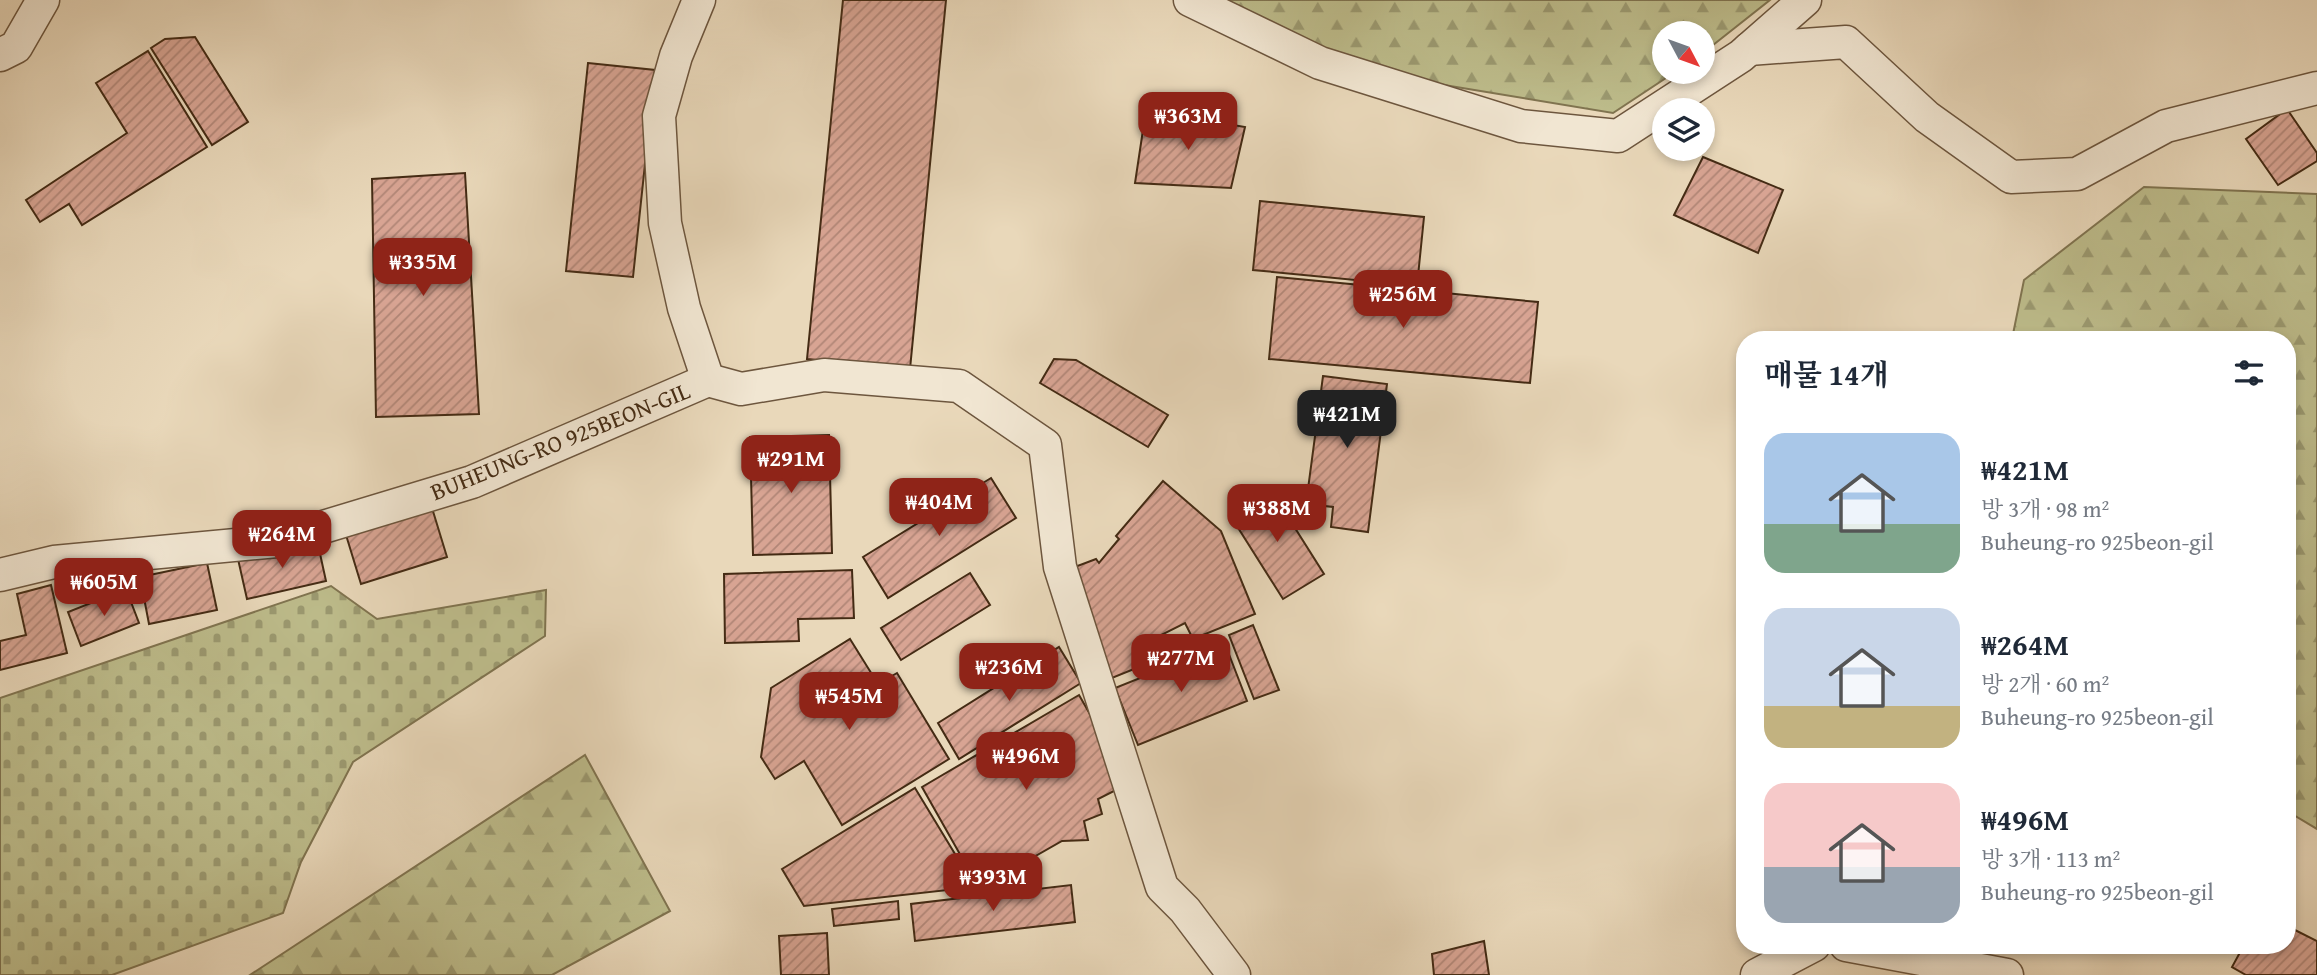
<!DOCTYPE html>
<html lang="ko">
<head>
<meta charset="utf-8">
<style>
  body { margin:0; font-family:"Gentium Book Plus","Noto Serif KR",serif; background:#f6f6f7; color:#1f2937; height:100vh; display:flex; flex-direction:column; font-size:26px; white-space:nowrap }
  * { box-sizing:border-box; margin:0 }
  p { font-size:23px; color:#747a83 }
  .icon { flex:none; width:38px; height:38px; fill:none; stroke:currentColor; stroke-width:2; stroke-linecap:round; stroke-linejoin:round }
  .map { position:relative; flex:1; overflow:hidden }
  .panel { position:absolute; left:1736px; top:331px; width:560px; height:623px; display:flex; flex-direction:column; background:#fff; border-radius:28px; box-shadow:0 4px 10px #0003 }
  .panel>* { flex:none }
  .needle { width:46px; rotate:131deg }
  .buttons { position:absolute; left:1652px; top:21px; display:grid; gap:14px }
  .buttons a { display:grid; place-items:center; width:63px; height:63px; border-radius:50%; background:#fff; box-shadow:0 4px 10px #0003; font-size:35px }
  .price { position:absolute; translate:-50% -60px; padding:0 16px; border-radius:14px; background:#8f2418; color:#fff; font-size:23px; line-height:46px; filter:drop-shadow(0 2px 4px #0008) }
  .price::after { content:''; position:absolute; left:50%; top:42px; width:21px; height:16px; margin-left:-10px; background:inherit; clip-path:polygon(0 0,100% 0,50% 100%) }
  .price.on { background:#222; color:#fff }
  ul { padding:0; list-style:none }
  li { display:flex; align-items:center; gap:21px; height:175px; padding:0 28px }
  li span { display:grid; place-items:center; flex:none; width:196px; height:140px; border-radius:21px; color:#555 }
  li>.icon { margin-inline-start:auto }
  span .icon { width:84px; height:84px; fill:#fffc; stroke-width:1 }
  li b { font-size:30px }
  h2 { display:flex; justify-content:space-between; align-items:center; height:84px; padding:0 28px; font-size:30px }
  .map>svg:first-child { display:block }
  .forest { fill:url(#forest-firs); stroke:#807450; stroke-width:2 }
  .cemetery { fill:url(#cemetery-stones); stroke:#807450; stroke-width:2 }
  .building { fill:url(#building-hatch); stroke:#442b14; stroke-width:2 }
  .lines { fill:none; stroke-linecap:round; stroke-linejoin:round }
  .minor-casing { stroke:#6d563e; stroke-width:35 }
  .minor { stroke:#f1e6d2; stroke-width:32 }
  .labels { text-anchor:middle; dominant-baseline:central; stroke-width:5; stroke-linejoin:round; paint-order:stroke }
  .street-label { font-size:24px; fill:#442b14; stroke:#f1e6d2 }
</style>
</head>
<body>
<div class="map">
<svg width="2317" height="975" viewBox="0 0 2317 975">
  <defs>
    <pattern id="forest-firs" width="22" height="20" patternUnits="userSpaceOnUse" patternTransform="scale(1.75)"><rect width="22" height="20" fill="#bdbc8b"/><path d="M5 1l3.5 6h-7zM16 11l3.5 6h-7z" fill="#9b9970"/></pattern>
    <pattern id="cemetery-stones" width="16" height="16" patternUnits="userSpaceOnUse" patternTransform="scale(1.75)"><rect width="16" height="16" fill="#bdbc8b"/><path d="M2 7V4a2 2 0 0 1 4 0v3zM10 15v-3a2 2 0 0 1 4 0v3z" fill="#9b9970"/></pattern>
    <pattern id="building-hatch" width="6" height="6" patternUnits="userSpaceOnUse" patternTransform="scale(1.75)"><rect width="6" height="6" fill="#d8a493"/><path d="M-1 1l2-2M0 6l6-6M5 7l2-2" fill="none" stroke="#b18677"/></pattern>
  </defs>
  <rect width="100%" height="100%" fill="#e9d8ba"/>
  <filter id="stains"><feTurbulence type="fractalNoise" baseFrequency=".00286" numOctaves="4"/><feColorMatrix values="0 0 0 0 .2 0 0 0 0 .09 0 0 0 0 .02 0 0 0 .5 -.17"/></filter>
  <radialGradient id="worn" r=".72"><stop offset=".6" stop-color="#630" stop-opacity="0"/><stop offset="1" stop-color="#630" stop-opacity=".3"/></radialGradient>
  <!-- forest -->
  <g class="forest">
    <path d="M1218,0h552l-67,53v-20h-39v39h11l-62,41 -187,-31 -117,-37z"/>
    <path d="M2144,187l173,7v635l-30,-18v-471l-275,-1 12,-59z"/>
    <path d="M585,755l85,156 -118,64h-302z"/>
  </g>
  <!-- cemetery -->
  <path class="cemetery" d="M331,586l46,33 169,-29 -1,46 -192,126 -52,100 -18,51 -171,62h-112v-277z"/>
  <!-- building -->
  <g class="building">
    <path d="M843,0h103l-36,369 -103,-10z"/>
    <path d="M195,37l53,85 -36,23 -61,-97 14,-9z"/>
    <path d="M148,51l59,96 -125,78 -13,-21 -29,18 -14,-22 101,-67 -31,-50z"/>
    <path d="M588,63l67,7 -22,207 -67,-6z"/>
    <path d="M2287,109l30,44v8l-39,24 -32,-46z"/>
    <path d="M1146,110l99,17 -14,61 -96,-5z"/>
    <path d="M1703,157l80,33 -25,63 -84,-38z"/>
    <path d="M465,173l14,241 -103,3 -4,-238z"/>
    <path d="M1260,201l164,16 -7,69 -164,-16z"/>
    <path d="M1277,277l261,25 -8,81 -261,-24z"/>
    <path d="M1054,359l22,1 92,55 -20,32 -108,-64z"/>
    <path d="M1323,376l64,8 -19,148 -37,-5 2,-20 -27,-3z"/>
    <path d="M829,435l3,118 -79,2 -3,-118z"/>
    <path d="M991,478l25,40 -128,80 -25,-41z"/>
    <path d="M1163,481l58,50 34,83 -62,25 -8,-16 -28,14 14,17 -64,26 -43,-109 32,-12 3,4 20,-24 -3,-3z"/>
    <path d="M1271,490l53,84 -41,25 -53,-84z"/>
    <path d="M432,508l15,49 -86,27 -15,-49z"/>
    <path d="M317,540l9,41 -79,18 -9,-40z"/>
    <path d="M207,563l10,47 -68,14 -9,-47z"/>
    <path d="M852,570l2,48 -56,1 1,22 -74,2 -1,-69z"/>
    <path d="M970,573l20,32 -89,55 -20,-32z"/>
    <path d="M51,585l16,68 -67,17v-29l26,-6 -9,-41z"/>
    <path d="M126,589l13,34 -58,23 -13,-34z"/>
    <path d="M1253,625l26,65 -25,9 -25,-64z"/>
    <path d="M850,639l28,45 19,-11 52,86 -107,66 -38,-64 -29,18 -14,-22 10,-69z"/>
    <path d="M1225,644l22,57 -109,44 -23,-57z"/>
    <path d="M1059,647l22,36 -122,76 -21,-36z"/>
    <path d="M1079,695l24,42 15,52 -20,10 4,15 -18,7 4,19 -26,1 -83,47 -57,-101z"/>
    <path d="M915,788l60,99 -171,19 -22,-37z"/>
    <path d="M1071,885l4,37 -160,19 -4,-37z"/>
    <path d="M898,901l1,18 -65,7 -2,-17z"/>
    <path d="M2287,926l30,15v34h-71l-14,-8 12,-22h43z"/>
    <path d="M827,933l2,42h-48l-2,-39z"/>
    <path d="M1484,941l5,34h-55l-2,-21z"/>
  </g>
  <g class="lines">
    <defs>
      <g id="minor">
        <path d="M699,0l-23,56 -17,60 6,107 19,85 24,72 33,9 83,-14 135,11 86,59 15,122 102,320 23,23 49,65"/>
        <path d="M1190,0l130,63 201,63 97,10 123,-80 64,-56"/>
        <path d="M1749,49l97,-7 81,75 84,60 66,-3 89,-48 151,-38"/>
        <path d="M0,55l16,-8 27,-47"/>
        <path d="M0,575l54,-13 223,-21 195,-59 236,-102"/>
        <path d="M1846,945l161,30"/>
        <path d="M1757,975l57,-30"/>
      </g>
    </defs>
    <!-- minor casing -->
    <use href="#minor" class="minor-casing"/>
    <!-- minor -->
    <use href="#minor" class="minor"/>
  </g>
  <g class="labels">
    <!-- street labels -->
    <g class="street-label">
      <text transform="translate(560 441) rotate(-22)">BUHEUNG-RO 925BEON-GIL</text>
    </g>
  </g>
  <rect width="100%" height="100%" filter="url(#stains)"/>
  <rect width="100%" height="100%" fill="url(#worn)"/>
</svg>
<div class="buttons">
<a><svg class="needle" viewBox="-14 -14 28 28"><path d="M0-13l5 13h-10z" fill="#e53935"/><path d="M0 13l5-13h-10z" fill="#747a83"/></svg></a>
<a><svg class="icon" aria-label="layers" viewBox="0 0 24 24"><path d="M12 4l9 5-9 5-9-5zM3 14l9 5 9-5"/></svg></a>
</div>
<b class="price" style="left:1188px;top:152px">₩363M</b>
<b class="price" style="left:423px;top:298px">₩335M</b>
<b class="price" style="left:1403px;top:330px">₩256M</b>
<b class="price on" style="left:1347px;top:450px">₩421M</b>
<b class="price" style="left:791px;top:495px">₩291M</b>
<b class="price" style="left:939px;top:538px">₩404M</b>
<b class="price" style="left:1277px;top:544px">₩388M</b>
<b class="price" style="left:282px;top:570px">₩264M</b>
<b class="price" style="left:104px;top:618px">₩605M</b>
<b class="price" style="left:1181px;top:694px">₩277M</b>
<b class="price" style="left:1009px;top:703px">₩236M</b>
<b class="price" style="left:849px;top:732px">₩545M</b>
<b class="price" style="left:1026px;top:792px">₩496M</b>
<b class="price" style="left:993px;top:913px">₩393M</b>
<section class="panel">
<h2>매물 14개<svg class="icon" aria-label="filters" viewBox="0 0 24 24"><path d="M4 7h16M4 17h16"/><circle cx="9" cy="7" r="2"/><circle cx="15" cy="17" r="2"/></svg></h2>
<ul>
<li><span style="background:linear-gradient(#a9c7e8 65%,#7fa58c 0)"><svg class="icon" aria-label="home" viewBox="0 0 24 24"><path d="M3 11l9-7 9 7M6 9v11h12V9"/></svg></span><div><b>₩421M</b><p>방 3개 · 98 m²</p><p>Buheung-ro 925beon-gil</p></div></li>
<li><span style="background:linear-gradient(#c9d6e8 70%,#c2b280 0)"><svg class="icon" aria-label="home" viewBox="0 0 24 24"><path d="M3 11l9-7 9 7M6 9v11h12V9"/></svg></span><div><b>₩264M</b><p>방 2개 · 60 m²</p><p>Buheung-ro 925beon-gil</p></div></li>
<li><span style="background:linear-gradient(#f6c9c9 60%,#9aa5b1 0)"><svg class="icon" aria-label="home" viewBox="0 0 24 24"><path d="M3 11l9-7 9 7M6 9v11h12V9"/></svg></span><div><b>₩496M</b><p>방 3개 · 113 m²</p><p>Buheung-ro 925beon-gil</p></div></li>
</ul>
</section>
</div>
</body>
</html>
